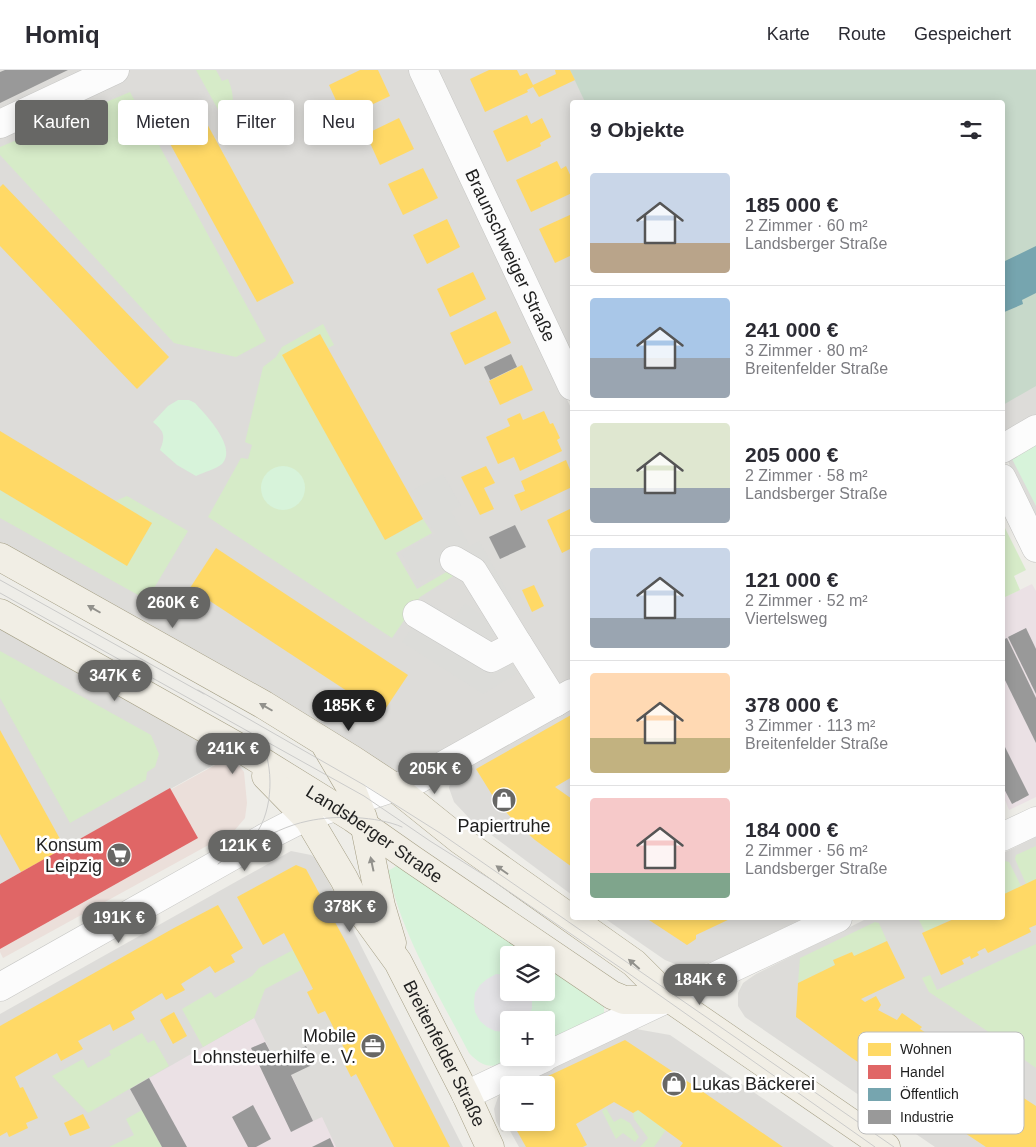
<!DOCTYPE html>
<html lang="de">
<head>
<meta charset="utf-8">
<style>
  body { margin:0; font-family:Helvetica,sans-serif; background:#f7f7f7; color:#2b2b33; height:100vh; display:flex; flex-direction:column; font-size:19px; white-space:nowrap }
  * { box-sizing:border-box; margin:0 }
  p { font-size:16px; color:#7c7c81 }
  .icon { flex:none; width:28px; height:28px; fill:none; stroke:currentColor; stroke-width:2; stroke-linecap:round; stroke-linejoin:round }
  .map { position:relative; flex:1; overflow:hidden }
  .drawer { position:absolute; left:570px; top:30px; width:435px; height:820px; display:flex; flex-direction:column; background:#fff; border-radius:5px; box-shadow:0 2px 12px #0003 }
  .drawer>* { flex:none }
  .guide { position:absolute; left:15px; top:30px; width:475px; height:45px; display:flex; gap:10px }
  .fabs { position:absolute; left:500px; top:876px; display:grid; gap:10px }
  .fabs a { display:grid; place-items:center; width:55px; height:55px; border-radius:5px; background:#fff; box-shadow:0 2px 12px #0003; font-size:25px }
  .price { position:absolute; translate:-50% -42px; padding:0 11px; border-radius:18px; background:#676765; color:#fff; font-size:16px; line-height:32px; filter:drop-shadow(0 1px 2px #0008) }
  .price::after { content:''; position:absolute; left:50%; top:30px; width:15px; height:11px; margin-left:-8px; background:inherit; clip-path:polygon(0 0,100% 0,50% 100%) }
  .price.active { background:#222; color:#fff }
  ul { padding:0; list-style:none }
  li { display:flex; align-items:center; gap:15px; height:125px; padding:0 20px }
  li+li { border-top:1px solid #e1e1e2 }
  li span { display:grid; place-items:center; flex:none; width:140px; height:100px; border-radius:5px; color:#555 }
  li>.icon { margin-inline-start:auto }
  span .icon { width:60px; height:60px; fill:#fffc; stroke-width:1 }
  li b { font-size:21px }
  h2 { display:flex; justify-content:space-between; align-items:center; height:60px; padding:0 20px; font-size:21px }
  .pill { padding:0 18px; border-radius:5px; background:#fff; box-shadow:0 2px 12px #0003; font-size:18px; line-height:45px }
  .pill.active { background:#676765; color:#fff }
  header { display:flex; align-items:center; gap:30px; box-sizing:border-box; height:70px; padding:0 25px; background:#fff; border-bottom:1px solid #e1e1e2 }
  header strong { font-size:24px }
  nav { display:flex; gap:28px; margin-inline-start:auto; font-size:18px }
  .map>svg:first-child { display:block }
  .residential { fill:#dddcd9 }
  .commercial { fill:#ebdfda }
  .industrial { fill:#ebe1e5 }
  .grass { fill:#d6ebc8 }
  .cemetery { fill:#c7d9ca }
  .park { fill:#d7f3da }
  .parking { fill:#dcdcd9 }
  .plaza { fill:#e4e3e6 }
  .homes { fill:#ffd966 }
  .shops { fill:#e06666 }
  .public { fill:#76a5af }
  .industry { fill:#999 }
  .lines { fill:none; stroke-linecap:round; stroke-linejoin:round }
  .minor-casing { stroke:#c6c6c4; stroke-width:29 }
  .major-casing { stroke:#a49e84; stroke-width:29 }
  .minor { stroke:#fcfcfc; stroke-width:28 }
  .major { stroke:#f1eee5; stroke-width:28 }
  .tram { stroke:#cbcbca; stroke-width:1 }
  .oneway { fill:#92918c }
  .labels { text-anchor:middle; dominant-baseline:central; stroke-width:5; stroke-linejoin:round; paint-order:stroke }
  .street-label { font-size:18px; fill:#1f1f1f; stroke:#fff }
  .poi-label { font-size:18px; fill:#1f1f1f; stroke:#fff; text-anchor:end }
  .key { fill:#fff; stroke:#bcbcbc; stroke-width:1 }
  .key-label { font-size:14px; fill:#1f1f1f }
</style>
</head>
<body>
<header>
<strong>Homiq</strong>
<nav><a>Karte</a><a>Route</a><a>Gespeichert</a></nav>
</header>
<div class="map">
<svg width="1036" height="1077" viewBox="0 0 1036 1077">
  <rect width="100%" height="100%" fill="#eeede8"/>
  <!-- residential -->
  <g class="residential">
    <path d="M0,0h411l161,340v269l-168,93h-10l-394,-225z"/>
    <path d="M437,0h599v450l-33,-69 -1,-349h-430v253z"/>
    <path d="M0,557l223,125 3,6 -226,126z"/>
    <path d="M572,639v186l-102,-76 -16,-17 -5,-14 2,-8 6,-8z"/>
    <path d="M1036,767v310h-101l-190,-130 -7,-11v-13l5,-10 13,-9 112,-56h134l1,-65z"/>
    <path d="M291,781l20,4 6,4 146,288h-463v-133z"/>
    <path d="M604,848h200l-85,41 -18,6h-13l-13,-1 -10,-4z"/>
    <path d="M636,959l34,6 164,112h-315l-10,-18 -7,3 -6,-11 -2,-12 4,-12 10,-9 1,34h37v-37h-32l110,-53z"/>
  </g>
  <!-- commercial -->
  <path class="commercial" d="M223,682l12,8 9,12 3,31 -2,15 -11,13 -231,127 -3,-6v-68l226,-125z"/>
  <!-- industrial -->
  <g class="industrial">
    <path d="M1032,514l4,7v206l-27,13 -6,-15v-197z"/>
    <path d="M254,948l21,43 8,-4 30,64 9,-4 14,30h-174l-32,-58z"/>
  </g>
  <!-- grass -->
  <g class="grass">
    <path d="M196,0h20l6,11 6,-2c6,14 8,31 -3,43z"/>
    <path d="M130,22l136,249 -30,16 -62,-14 -174,-188v-8z"/>
    <path d="M323,254l11,21 -6,3 -8,-14 -37,21 102,185 38,-21 9,14 -36,20 21,36 38,-22 3,6 -38,24 -28,41 -184,-121 33,-59 7,1 4,-14 -7,-3 18,-75 13,-10 6,-10z"/>
    <path d="M0,420l127,75 25,-42 -37,-22 12,-5 61,35 -41,69 -147,-82z"/>
    <path d="M1005,458l21,42 -12,6 6,14 -17,8 -1,-69z"/>
    <path d="M0,581l151,84 8,19 -4,13 -8,5 -1,8 -76,43 -70,-125z"/>
    <path d="M1036,776v33l-10,5 -11,-25 1,-4z"/>
    <path d="M1005,791l4,1 12,24 -18,9v-33z"/>
    <path d="M918,848h36l-29,14z"/>
    <path d="M875,852l4,1 8,18 -33,15 -2,-4 -19,8 2,5 -37,18 2,-25z"/>
    <path d="M1036,874v124l-32,-23 1,-2 -76,-51 -7,-14 8,-3 7,15z"/>
    <path d="M293,880l10,19 -38,20 -11,29 -51,29 -21,-38 29,-17 4,6 37,-22 7,-8z"/>
    <path d="M142,963l6,10 6,-3 15,26 -81,47 -36,-37 31,-17 5,9 23,-13 -2,-4z"/>
    <path d="M606,1038l8,14 7,-4 9,5 9,14 -4,5 -12,-9 -7,6 -14,-28z"/>
    <path d="M142,1040l20,37h-53l25,-12 -8,-16z"/>
    <path d="M638,1040l28,20 -12,17h-14l8,-9 -14,-19 -1,-6z"/>
  </g>
  <!-- cemetery -->
  <path class="cemetery" d="M570,0h466v316l-33,19 -1,-303h-417z"/>
  <!-- park -->
  <g class="park">
    <path d="M178,330h11l6,3c11,12 43,45 27,61 -6,5 -18,8 -26,12l-19,-11 -17,-15c6,-14 4,-19 -7,-28l15,-16z"/>
    <path d="M1036,374v62l-25,-49z"/>
    <circle cx="283" cy="418" r="22"/>
    <path d="M398,795l131,90h-20v37h37v-25l58,40v8l-58,27v-22h-37v38h6c-21,9 -29,13 -46,-5 -30,-58 -67,-117 -81,-182z"/>
  </g>
  <!-- parking -->
  <g class="parking">
    <path d="M443,404l18,32 -10,5 19,35 9,-5 35,62 -20,10 -43,-48 -33,18 -17,-30 34,-19 -24,-43z"/>
    <path d="M430,533l24,16 11,-16 35,25 -11,14 10,1 19,30 -35,21 -81,-52z"/>
  </g>
  <!-- plaza -->
  <path class="plaza" d="M496,904l13,1v17l22,1 1,5v10l-3,9 -2,3h-18v12h-4l-10,-1 -8,-4 -7,-6 -5,-9 -1,-9 1,-10 5,-8 7,-6z"/>
  <!-- homes -->
  <g class="homes">
    <path d="M360,0h18l12,26 -46,22 -15,-33z"/>
    <path d="M489,0h28l3,6 7,-3 6,12 23,-11 -1,-4h15l5,10 -36,17 -6,-10 -6,3 1,2 -43,20 -15,-33z"/>
    <path d="M194,30l100,183 -37,19 -100,-182z"/>
    <path d="M527,45l4,9 11,-6 9,19 -11,6 1,3 -34,16 -14,-31z"/>
    <path d="M399,48l15,31 -34,16 -14,-31z"/>
    <path d="M557,91l4,8 5,-3 6,13v14l-41,19 -15,-32z"/>
    <path d="M423,98l15,30 -35,17 -15,-31z"/>
    <path d="M3,114l166,173 -32,32 -137,-143v-59z"/>
    <path d="M572,144v41l-17,8 -16,-34z"/>
    <path d="M447,149l13,28 -33,17 -14,-29z"/>
    <path d="M473,202l13,27 -36,18 -13,-28z"/>
    <path d="M496,241l15,32 -46,22 -15,-32z"/>
    <path d="M320,264l103,185 -38,21 -103,-185z"/>
    <path d="M522,295l11,25 -33,15 -11,-24z"/>
    <path d="M544,341l6,13 3,-1 7,15 -3,2 5,11 -42,20 -6,-14 -16,7 -12,-27 24,-11 -3,-7 13,-6 3,7z"/>
    <path d="M0,361l152,92 -25,43 -127,-76z"/>
    <path d="M566,390l6,15v12l-51,24 -7,-16 11,-4 -4,-10z"/>
    <path d="M486,396l9,17 -11,5 10,21 -14,6 -19,-38z"/>
    <path d="M572,438v40l-10,5 -15,-33z"/>
    <path d="M216,478l192,127 -26,39 -192,-126z"/>
    <path d="M534,515l10,21 -12,6 -10,-22z"/>
    <path d="M571,645l1,62 -17,10 17,12v68l-37,-27 -21,-19 -20,-23 -18,-29z"/>
    <path d="M0,660l65,118 -44,24 -21,-38z"/>
    <path d="M296,795l10,4 42,77 102,201h-56l-38,-73 -5,3 -11,-22 6,-3 -21,-41 -7,3 -11,-22 6,-3 -29,-56 -21,12 -26,-48z"/>
    <path d="M1036,809v46l-7,3 2,4 -43,21 -3,-5 -8,4 2,3 -8,4 -1,-3 -8,4 2,4 -23,11 -19,-42 34,-15h46v-23z"/>
    <path d="M218,835l25,43 -12,7 4,7 -20,11 -5,-7 -29,18 4,6 -19,10 -4,-7 -31,19 4,7 -22,12 -3,-7 -32,17 5,8 -22,12 -4,-8 -42,24 5,11 3,-1 15,31 -12,5 2,5 -19,9 -2,-5 -7,4v-110l174,-98z"/>
    <path d="M646,848h86l-36,17v4l-9,6z"/>
    <path d="M887,871l18,37 -44,21 4,3 11,-6 5,9 -3,5 19,10 5,-7 20,14 -2,2 17,11 -4,6 17,11 5,-8 20,14 -5,8 11,7 5,-7 35,21 -2,3 17,11v41h-50l-134,-89 -56,-41 2,-34 37,-18 -2,-5 19,-8 2,4z"/>
    <path d="M174,942l13,24 -14,8 -13,-24z"/>
    <path d="M625,970l71,47 87,60h-103l3,-4 -45,-33 -5,3 -19,-11 -38,22 11,21 -4,2h-57l-14,-25h34v-37h-17z"/>
    <path d="M83,1044l7,14 -20,8 -6,-13z"/>
  </g>
  <!-- shops -->
  <path class="shops" d="M170,718l28,50 -198,111v-65z"/>
  <!-- public -->
  <path class="public" d="M1036,176v47l-14,7 1,4 -21,9v-56l3,4z"/>
  <!-- industry -->
  <g class="industry">
    <path d="M5,0h63l-68,33v-31z"/>
    <path d="M511,284l6,13 -27,13 -6,-13z"/>
    <path d="M515,455l11,22 -26,12 -11,-22z"/>
    <path d="M1026,558l10,21v45l-28,-57z"/>
    <path d="M1007,568l29,60v45l-34,-69v-34z"/>
    <path d="M1002,671l27,54 -17,9 -10,-19z"/>
    <path d="M265,972l10,19 31,-15 8,18 -23,11 22,46 -22,11 -40,-84z"/>
    <path d="M149,1008l38,69h-25l-32,-58z"/>
    <path d="M253,1035l18,34 -15,8h-8l-16,-30z"/>
    <path d="M330,1068l4,9h-22z"/>
  </g>
  <g class="lines">
    <defs>
      <g id="minor">
        <path id="s1" d="M423,0l149,316"/>
        <path d="M0,54l115,-54"/>
        <path d="M1002,379l34,-20"/>
        <path d="M1002,408l34,70"/>
        <path d="M454,490l19,11 45,73"/>
        <path d="M417,544l74,44 27,-14 37,59"/>
        <path d="M1002,767l34,-16"/>
        <path d="M0,917l266,-150 39,-20 112,-37 155,-87"/>
        <path d="M546,986l292,-138"/>
        <path d="M466,1025l78,-37"/>
      </g>
      <g id="major">
        <path d="M0,487l264,148 89,55 41,27 66,53 174,123 35,35 217,149"/>
        <path id="s2" d="M0,543l240,135 113,70 60,42 199,135 12,5h39l6,-2"/>
        <path d="M326,676l26,44 11,28 18,88 11,37"/>
        <path id="s3" d="M266,706l43,44 35,59 14,28 40,55 68,133 24,52"/>
      </g>
    </defs>
    <!-- minor casing -->
    <use href="#minor" class="minor-casing"/>
    <!-- major casing -->
    <use href="#major" class="major-casing"/>
    <!-- minor -->
    <use href="#minor" class="minor"/>
    <!-- major -->
    <use href="#major" class="major"/>
    <!-- tram -->
    <g class="tram">
      <path d="M0,510l204,114"/>
      <path d="M0,523l364,203 66,45 65,41 133,91 247,174"/>
      <path d="M198,620l166,95 76,48 454,314"/>
      <path d="M251,774c18,-9 37,-19 57,-23 27,-6 69,-5 94,6"/>
      <path d="M218,794c13,-10 33,-21 41,-35 15,-25 15,-71 -2,-94"/>
    </g>
  </g>
  <!-- one-way arrows -->
  <defs><path id="oneway-solid" d="M-6-.8H1V-3.2L6.5 0L1 3.2V.8H-6Z" transform="scale(1.25)"/></defs>
  <g class="oneway">
    <use href="#oneway-solid" transform="translate(94 539) rotate(-150)"/>
    <use href="#oneway-solid" transform="translate(266 637) rotate(-150)"/>
    <use href="#oneway-solid" transform="translate(372 794) rotate(-102)"/>
    <use href="#oneway-solid" transform="translate(502 800) rotate(-145)"/>
    <use href="#oneway-solid" transform="translate(634 894) rotate(-139)"/>
  </g>
  <!-- icons -->
  <defs>
    <symbol id="shop-disc" viewBox="-11 -11 22 22"><circle r="9.5" fill="#676765" stroke="#fff"/><path d="M-5-2.5h2.3a2.7 3.5 0 0 1 5.4 0H5L5.5 6h-11ZM-1.5-2.5h3a1.5 2.3 0 0 0-3 0Z" fill="#fff"/></symbol>
    <symbol id="supermarket-disc" viewBox="-11 -11 22 22"><circle r="9.5" fill="#676765" stroke="#fff"/><path d="M-6-5.5h2.5l.6 2H6L4.5 2H-2.5L-4.4-4H-6ZM-1.5 3.2a1.3 1.3 0 1 0 .1 0ZM3 3.2a1.3 1.3 0 1 0 .1 0Z" fill="#fff"/></symbol>
    <symbol id="office-disc" viewBox="-11 -11 22 22"><circle r="9.5" fill="#676765" stroke="#fff"/><path d="M-6-3h4V-5.5h4V-3h4V5H-6ZM-1-4.5V-3h2v-1.5ZM-6 0V1H6V0Z" fill="#fff"/></symbol>
  </defs>
  <g fill-rule="evenodd">
    <use href="#shop-disc" x="490" y="716" width="28" height="28"/>
    <use href="#supermarket-disc" x="105" y="771" width="28" height="28"/>
    <use href="#office-disc" x="359" y="962" width="28" height="28"/>
    <use href="#shop-disc" x="660" y="1000" width="28" height="28"/>
  </g>
  <g class="labels">
    <!-- street labels -->
    <g class="street-label">
      <text stroke="none"><textPath href="#s1" startOffset="205">Braunschweiger Straße</textPath></text>
      <text stroke="none"><textPath href="#s2" startOffset="435">Landsberger Straße</textPath></text>
      <text stroke="none"><textPath href="#s3" startOffset="332">Breitenfelder Straße</textPath></text>
    </g>
    <!-- poi labels -->
    <g class="poi-label">
      <text x="504" y="756" text-anchor="middle">Papiertruhe</text>
      <text x="102" y="775">Konsum<tspan x="102" dy="21">Leipzig</tspan></text>
      <text x="356" y="966">Mobile<tspan x="356" dy="21">Lohnsteuerhilfe e. V.</tspan></text>
      <text x="692" y="1014" text-anchor="start">Lukas Bäckerei</text>
    </g>
  </g>
  <!-- legend -->
  <rect x="858" y="962" width="166" height="102" rx="8" class="key"/>
  <rect x="868" y="973" width="23" height="13" fill="#ffd966"/>
  <rect x="868" y="995" width="23" height="14" fill="#e06666"/>
  <rect x="868" y="1018" width="23" height="13" fill="#76a5af"/>
  <rect x="868" y="1040" width="23" height="14" fill="#999"/>
  <g class="key-label">
    <text x="900" y="984">Wohnen</text>
    <text x="900" y="1007">Handel</text>
    <text x="900" y="1029">Öffentlich</text>
    <text x="900" y="1052">Industrie</text>
  </g>
</svg>
<div class="fabs">
<a><svg class="icon" aria-label="layers" viewBox="0 0 24 24"><path d="M12 4l9 5-9 5-9-5zM3 14l9 5 9-5"/></svg></a>
<a>+</a>
<a>−</a>
</div>
<b class="price" style="left:173px;top:559px">260K €</b>
<b class="price" style="left:115px;top:632px">347K €</b>
<b class="price active" style="left:349px;top:662px">185K €</b>
<b class="price" style="left:233px;top:705px">241K €</b>
<b class="price" style="left:435px;top:725px">205K €</b>
<b class="price" style="left:245px;top:802px">121K €</b>
<b class="price" style="left:350px;top:863px">378K €</b>
<b class="price" style="left:119px;top:874px">191K €</b>
<b class="price" style="left:700px;top:936px">184K €</b>
<div class="guide">
<a class="pill active">Kaufen</a>
<a class="pill">Mieten</a>
<a class="pill">Filter</a>
<a class="pill">Neu</a>
</div>
<section class="drawer">
<h2>9 Objekte<svg class="icon" aria-label="filters" viewBox="0 0 24 24"><path d="M4 7h16M4 17h16"/><circle cx="9" cy="7" r="2"/><circle cx="15" cy="17" r="2"/></svg></h2>
<ul>
<li><span style="background:linear-gradient(#c9d6e8 70%,#b9a48a 0)"><svg class="icon" aria-label="home" viewBox="0 0 24 24"><path d="M3 11l9-7 9 7M6 9v11h12V9"/></svg></span><div><b>185 000 €</b><p>2 Zimmer · 60 m²</p><p>Landsberger Straße</p></div></li>
<li><span style="background:linear-gradient(#a9c7e8 60%,#9aa5b1 0)"><svg class="icon" aria-label="home" viewBox="0 0 24 24"><path d="M3 11l9-7 9 7M6 9v11h12V9"/></svg></span><div><b>241 000 €</b><p>3 Zimmer · 80 m²</p><p>Breitenfelder Straße</p></div></li>
<li><span style="background:linear-gradient(#dfe7d0 65%,#9aa5b1 0)"><svg class="icon" aria-label="home" viewBox="0 0 24 24"><path d="M3 11l9-7 9 7M6 9v11h12V9"/></svg></span><div><b>205 000 €</b><p>2 Zimmer · 58 m²</p><p>Landsberger Straße</p></div></li>
<li><span style="background:linear-gradient(#c9d6e8 70%,#9aa5b1 0)"><svg class="icon" aria-label="home" viewBox="0 0 24 24"><path d="M3 11l9-7 9 7M6 9v11h12V9"/></svg></span><div><b>121 000 €</b><p>2 Zimmer · 52 m²</p><p>Viertelsweg</p></div></li>
<li><span style="background:linear-gradient(#ffd9b3 65%,#c2b280 0)"><svg class="icon" aria-label="home" viewBox="0 0 24 24"><path d="M3 11l9-7 9 7M6 9v11h12V9"/></svg></span><div><b>378 000 €</b><p>3 Zimmer · 113 m²</p><p>Breitenfelder Straße</p></div></li>
<li><span style="background:linear-gradient(#f6c9c9 75%,#7fa58c 0)"><svg class="icon" aria-label="home" viewBox="0 0 24 24"><path d="M3 11l9-7 9 7M6 9v11h12V9"/></svg></span><div><b>184 000 €</b><p>2 Zimmer · 56 m²</p><p>Landsberger Straße</p></div></li>
</ul>
</section>
</div>
</body>
</html>
